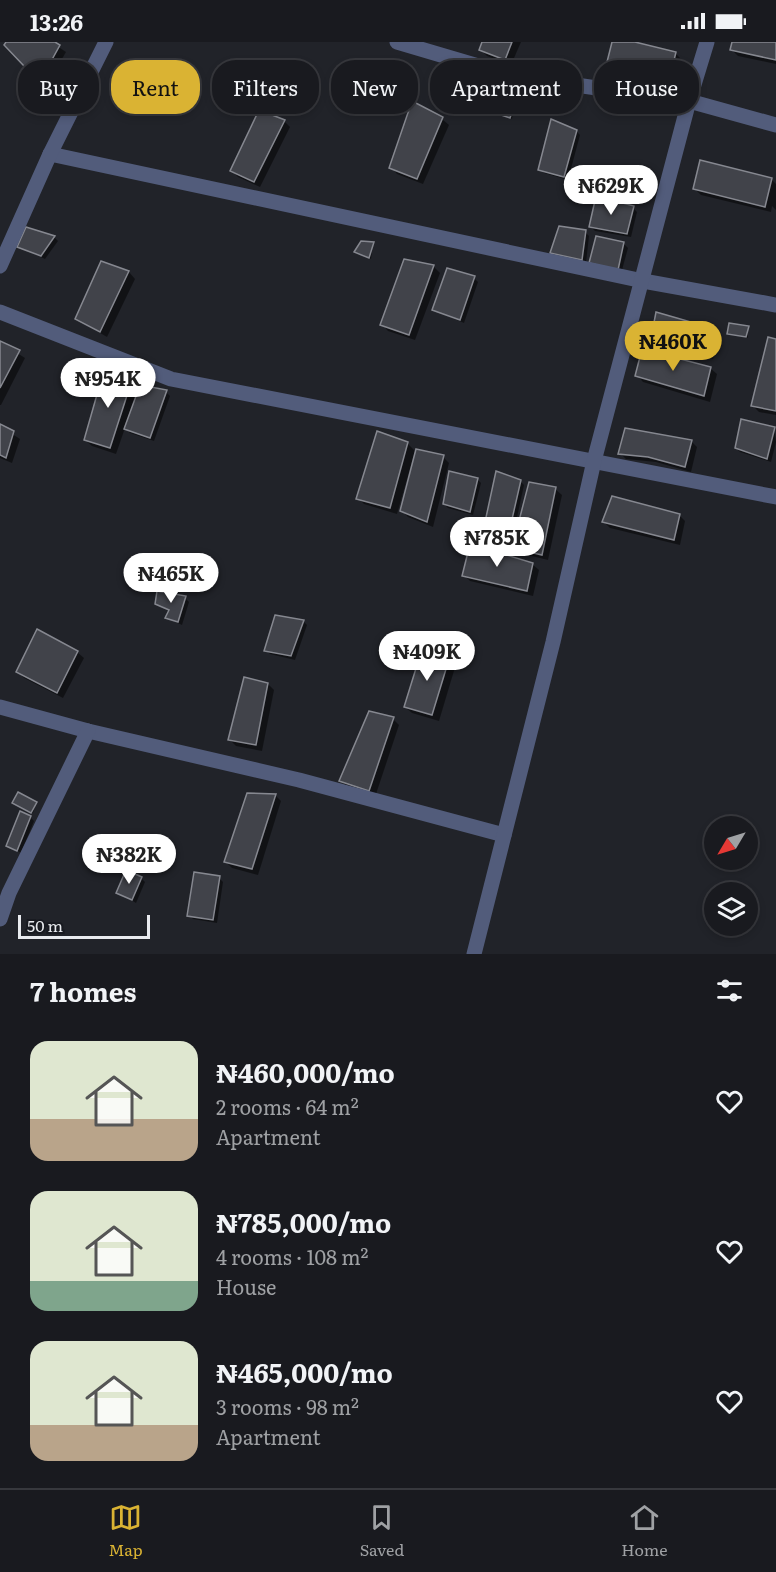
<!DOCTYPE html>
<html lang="en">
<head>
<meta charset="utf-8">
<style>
  body { margin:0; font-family:Literata,serif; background:#26272c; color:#f1f3f6; height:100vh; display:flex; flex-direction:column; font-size:22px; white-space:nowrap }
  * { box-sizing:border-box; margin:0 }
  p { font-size:20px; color:#9fa1a4 }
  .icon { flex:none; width:33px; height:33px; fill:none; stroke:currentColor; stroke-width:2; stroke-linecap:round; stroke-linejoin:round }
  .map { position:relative; height:912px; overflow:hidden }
  .drawer { display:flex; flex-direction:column; background:#191a1f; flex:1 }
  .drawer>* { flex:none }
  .banner { position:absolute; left:18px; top:18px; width:741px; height:54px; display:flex; gap:12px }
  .needle { width:39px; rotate:232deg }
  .buttons { position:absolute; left:704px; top:774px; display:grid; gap:12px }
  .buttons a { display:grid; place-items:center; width:54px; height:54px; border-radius:50%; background:#191a1f; box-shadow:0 3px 9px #0003,0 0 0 2px #37383d; font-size:30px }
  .scale { position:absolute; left:18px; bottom:15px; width:132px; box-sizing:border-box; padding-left:6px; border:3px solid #e9ebef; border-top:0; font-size:16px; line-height:21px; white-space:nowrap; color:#e9ebef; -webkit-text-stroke:4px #181a20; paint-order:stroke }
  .price { position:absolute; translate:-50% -51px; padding:0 14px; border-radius:21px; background:#fff; color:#222; font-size:20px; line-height:39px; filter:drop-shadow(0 2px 3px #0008) }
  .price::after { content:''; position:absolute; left:50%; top:36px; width:18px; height:14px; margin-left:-9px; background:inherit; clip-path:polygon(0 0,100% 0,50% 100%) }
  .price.selected { background:#dab333; color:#111 }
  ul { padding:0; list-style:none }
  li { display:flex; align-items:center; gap:18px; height:150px; padding:0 30px }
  li span { display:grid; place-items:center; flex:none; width:168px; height:120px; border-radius:18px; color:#555 }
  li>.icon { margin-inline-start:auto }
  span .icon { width:72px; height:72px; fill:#fffc; stroke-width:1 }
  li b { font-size:26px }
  h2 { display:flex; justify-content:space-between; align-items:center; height:72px; padding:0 30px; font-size:26px }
  .tag { padding:0 21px; border-radius:24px; background:#191a1f; box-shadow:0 3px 9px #0003,0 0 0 2px #37383d; font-size:21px; line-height:54px }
  .tag.selected { background:#dab333; color:#111 }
  .status { display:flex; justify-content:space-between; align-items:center; height:42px; padding:0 30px; background:#191a1f; direction:ltr }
  .status svg { height:16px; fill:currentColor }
  .tab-bar { display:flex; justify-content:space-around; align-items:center; height:84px; border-top:2px solid #37383d; background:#191a1f; font-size:16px; color:#9fa1a4 }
  .tab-bar a { display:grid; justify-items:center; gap:3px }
  .tab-bar .selected { color:#dab333 }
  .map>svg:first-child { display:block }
  .shadow { fill:#0007 }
  .building { fill:#41434a; stroke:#868890; stroke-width:1.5 }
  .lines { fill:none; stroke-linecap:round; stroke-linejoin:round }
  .street { stroke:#525c7b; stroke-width:15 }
</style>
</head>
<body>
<div class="status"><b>13:26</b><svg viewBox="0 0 49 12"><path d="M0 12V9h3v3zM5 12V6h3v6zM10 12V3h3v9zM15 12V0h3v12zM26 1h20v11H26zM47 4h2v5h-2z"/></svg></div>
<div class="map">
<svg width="776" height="912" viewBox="0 0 776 912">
  <rect width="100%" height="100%" fill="#212329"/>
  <!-- shadow -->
  <g class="shadow">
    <path d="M8,0h43l15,10 -11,19 -23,1 -26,-27z"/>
    <path d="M484,0h37l-10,23 -24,-9 -6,-6z"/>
    <path d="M613,0h16l46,11 6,6 -6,27 -61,-15 -7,-6z"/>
    <path d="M733,0h43v22l-38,-8 -6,-6z"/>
    <path d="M393,30l4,4 -1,4 8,5 -3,12 -32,-15z"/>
    <path d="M130,39l40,5 4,4 -13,25 -44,-22z"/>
    <path d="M516,56l-4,21 -8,-3 -2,-1z"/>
    <path d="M413,61l29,16 7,6 -26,59 -26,-10 -6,-7z"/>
    <path d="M284,79l6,6 -30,60 -22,-10 -6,-6z"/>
    <path d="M576,89l4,4 -12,45 -24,-7 -4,-4z"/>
    <path d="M771,137l5,5v26l-4,-4 -1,6 -70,-17 -6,-6z"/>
    <path d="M633,166l4,4 -6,25 -36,-6 -4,-4z"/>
    <path d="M26,187l29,9 3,3 -13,18 -26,-12z"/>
    <path d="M585,190l4,4 -3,27 -31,-7 -4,-4z"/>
    <path d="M373,202l-2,15 -13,-6z"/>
    <path d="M624,202l4,4 -6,22 -28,-7z"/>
    <path d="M405,219l29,6 6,6 -25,67 -27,-9 -6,-7z"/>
    <path d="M102,221l27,9 6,7 -28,58 -31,-18z"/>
    <path d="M474,236l4,4 -14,41 -30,-13z"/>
    <path d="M748,286v10l-19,-4z"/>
    <path d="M714,289l6,6 -7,22 -54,-15 -6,-7z"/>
    <path d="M776,299v74l-17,-3 -6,-6z"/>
    <path d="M0,300l25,16 -24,47h-1z"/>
    <path d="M710,326l7,6 -7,28 -67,-20 -6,-7z"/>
    <path d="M131,340l9,8 26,2 4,4 -16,45 -24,-8 -5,-5 -9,26 -24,-8 -7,-6z"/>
    <path d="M0,384l20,13 -8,24 -12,-5z"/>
    <path d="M774,386l2,14 -5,20 -31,-10 -4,-4z"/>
    <path d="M378,391l30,11 7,7 -18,63 -33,-10 -6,-6z"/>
    <path d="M691,399l6,6 -6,25 -35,-10 -30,-3 -6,-6z"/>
    <path d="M443,415l6,6 -16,64 -25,-10 -6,-6z"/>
    <path d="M477,437l4,4 -8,32 -25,-7 -4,-4z"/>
    <path d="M520,439l4,4 -10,46 -23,-6 -4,-4z"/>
    <path d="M555,447l7,6 -14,65 -28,-7 -6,-6z"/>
    <path d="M679,473l6,6 -5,24 -70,-17 -6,-6z"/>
    <path d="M532,522l7,6 -6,26 -63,-15 -6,-6z"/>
    <path d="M158,551l27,5 4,4 -7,23 -15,-7 3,-6 -13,-8z"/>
    <path d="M303,579l4,4 -12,35 -25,-6 -4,-4z"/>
    <path d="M423,609l27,7 6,6 -17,57 -27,-8 -7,-6z"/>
    <path d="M77,610l7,6 -21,40 -39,-20 -6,-6z"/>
    <path d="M268,642l6,6 -12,61 -26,-5 -7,-7z"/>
    <path d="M393,677l6,6 -24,72 -28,-10 -6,-6z"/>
    <path d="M275,753l6,6 -23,74 -26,-7 -6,-6z"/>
    <path d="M36,761l-3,10 -17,-9z"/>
    <path d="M30,775l4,4 -13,32 -13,-8z"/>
    <path d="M141,836l4,4 -9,21 -18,-11z"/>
    <path d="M219,836l4,4 -6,41 -24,-4 -4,-4z"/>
  </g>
  <!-- building -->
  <g class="building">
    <path d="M6,0h49l5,3 -11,20 -25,1 -20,-21z"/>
    <path d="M482,0h30l-7,18 -26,-10z"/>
    <path d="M612,0h23l41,10 -7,29 -63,-15z"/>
    <path d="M732,0h44v18l-46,-10z"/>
    <path d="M382,26l12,3 -2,7 9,2 -4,14 -30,-12 7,-11z"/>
    <path d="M137,29l34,14 -14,27 -42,-19 6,-15 9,2z"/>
    <path d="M503,47l14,8 -7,21 -9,-3z"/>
    <path d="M412,59l31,16 -26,62 -28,-11z"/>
    <path d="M259,68l26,10 -31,62 -24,-11z"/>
    <path d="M551,77l26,11 -13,47 -26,-7z"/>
    <path d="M700,118l72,18 -7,29 -72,-18z"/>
    <path d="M596,154l38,10 -7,28 -38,-7z"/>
    <path d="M559,184l27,4 -4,30 -32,-7z"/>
    <path d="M26,185l29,9 -14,20 -24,-9z"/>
    <path d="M596,194l28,6 -6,28 -29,-7z"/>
    <path d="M361,199l13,1 -5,16 -15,-6z"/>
    <path d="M404,217l30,6 -25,70 -29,-10z"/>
    <path d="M101,219l28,10 -29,61 -25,-13z"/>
    <path d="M447,226l28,8 -15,44 -28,-10z"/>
    <path d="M656,270l59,17 -9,25 -55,-16z"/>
    <path d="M729,281l20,3 -3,11 -19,-3z"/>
    <path d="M768,295l8,2v72l-25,-5z"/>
    <path d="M0,299l20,9 -20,38z"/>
    <path d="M642,307l69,18 -7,29 -69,-20z"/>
    <path d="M104,328l28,10 -22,68 -26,-8z"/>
    <path d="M140,343l27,5 -17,48 -26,-9z"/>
    <path d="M741,377l34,8 -8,32 -32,-11z"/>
    <path d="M0,382l14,7 -8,27 -6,-3z"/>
    <path d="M625,386l67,12 -7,27 -37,-10 -30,-3z"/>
    <path d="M377,389l31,11 -18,66 -34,-9z"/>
    <path d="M416,407l28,6 -17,67 -27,-11z"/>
    <path d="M449,429l29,7 -8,34 -27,-8z"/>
    <path d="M496,429l25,9 -11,48 -25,-6z"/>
    <path d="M529,440l27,5 -14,68 -30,-7z"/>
    <path d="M612,454l68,18 -6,26 -72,-18z"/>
    <path d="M470,502l63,19 -6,28 -65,-15z"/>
    <path d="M157,549l29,5 -8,26 -13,-4 4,-8 -14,-6z"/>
    <path d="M275,573l29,5 -13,36 -27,-5z"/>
    <path d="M37,587l41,22 -21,42 -41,-21z"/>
    <path d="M422,607l28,7 -18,59 -28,-8z"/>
    <path d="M244,635l24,6 -12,62 -28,-5z"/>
    <path d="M369,669l25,6 -25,74 -30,-10z"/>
    <path d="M18,750l19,10 -6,11 -19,-10z"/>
    <path d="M247,751l29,1 -24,75 -28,-7z"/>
    <path d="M20,769l11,5 -14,35 -11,-5z"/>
    <path d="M126,828l16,7 -10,23 -16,-7z"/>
    <path d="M194,830l26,4 -7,44 -26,-4z"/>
  </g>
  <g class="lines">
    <!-- street -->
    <g class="street">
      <path d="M397,0l115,34 177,25 87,24"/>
      <path d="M50,112l593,127 133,24"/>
      <path d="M0,224l50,-112 56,-112"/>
      <path d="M0,270l171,67 605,118"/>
      <path d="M0,665l88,24 211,49 205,55"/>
      <path d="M0,877l9,-26 79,-162"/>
      <path d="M474,912l79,-312 41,-181 95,-360 18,-59"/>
    </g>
  </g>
</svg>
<div class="buttons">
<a><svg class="needle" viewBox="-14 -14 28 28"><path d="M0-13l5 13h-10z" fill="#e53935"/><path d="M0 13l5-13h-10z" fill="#9fa1a4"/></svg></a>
<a><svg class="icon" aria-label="layers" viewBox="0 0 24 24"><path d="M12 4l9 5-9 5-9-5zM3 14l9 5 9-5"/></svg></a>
</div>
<div class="scale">50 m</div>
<b class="price" style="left:611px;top:174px">₦629K</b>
<b class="price selected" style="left:673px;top:330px">₦460K</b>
<b class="price" style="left:108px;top:367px">₦954K</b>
<b class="price" style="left:497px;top:526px">₦785K</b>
<b class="price" style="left:171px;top:562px">₦465K</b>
<b class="price" style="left:427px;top:640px">₦409K</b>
<b class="price" style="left:129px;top:843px">₦382K</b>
<div class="banner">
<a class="tag">Buy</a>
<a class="tag selected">Rent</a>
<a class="tag">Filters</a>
<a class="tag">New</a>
<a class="tag">Apartment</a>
<a class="tag">House</a>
</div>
</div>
<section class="drawer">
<h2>7 homes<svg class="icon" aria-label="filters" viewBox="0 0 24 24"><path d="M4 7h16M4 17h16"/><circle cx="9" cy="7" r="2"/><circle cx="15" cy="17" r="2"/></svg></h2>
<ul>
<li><span style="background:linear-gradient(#dfe7d0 65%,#b9a48a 0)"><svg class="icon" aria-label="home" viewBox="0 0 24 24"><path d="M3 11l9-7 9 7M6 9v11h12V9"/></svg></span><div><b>₦460,000/mo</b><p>2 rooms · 64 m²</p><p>Apartment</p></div><svg class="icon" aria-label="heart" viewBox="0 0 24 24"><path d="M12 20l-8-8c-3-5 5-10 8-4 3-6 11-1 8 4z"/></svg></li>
<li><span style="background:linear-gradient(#dfe7d0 75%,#7fa58c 0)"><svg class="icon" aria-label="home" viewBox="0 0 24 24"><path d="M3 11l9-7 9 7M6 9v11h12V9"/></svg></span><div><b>₦785,000/mo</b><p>4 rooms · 108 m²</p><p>House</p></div><svg class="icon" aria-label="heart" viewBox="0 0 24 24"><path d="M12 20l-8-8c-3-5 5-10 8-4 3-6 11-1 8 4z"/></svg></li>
<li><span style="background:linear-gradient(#dfe7d0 70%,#b9a48a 0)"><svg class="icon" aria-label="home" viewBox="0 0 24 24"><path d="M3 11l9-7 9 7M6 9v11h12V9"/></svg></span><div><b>₦465,000/mo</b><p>3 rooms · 98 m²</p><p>Apartment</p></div><svg class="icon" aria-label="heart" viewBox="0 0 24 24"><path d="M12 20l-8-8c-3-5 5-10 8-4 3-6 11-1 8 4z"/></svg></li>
</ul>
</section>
<nav class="tab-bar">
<a class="selected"><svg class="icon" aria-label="map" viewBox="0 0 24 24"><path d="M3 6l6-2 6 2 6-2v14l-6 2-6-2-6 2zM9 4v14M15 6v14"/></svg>Map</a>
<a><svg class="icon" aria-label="saved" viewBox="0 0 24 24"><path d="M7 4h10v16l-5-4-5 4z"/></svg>Saved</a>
<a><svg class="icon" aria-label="home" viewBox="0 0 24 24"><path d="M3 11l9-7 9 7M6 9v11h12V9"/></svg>Home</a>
</nav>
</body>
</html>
